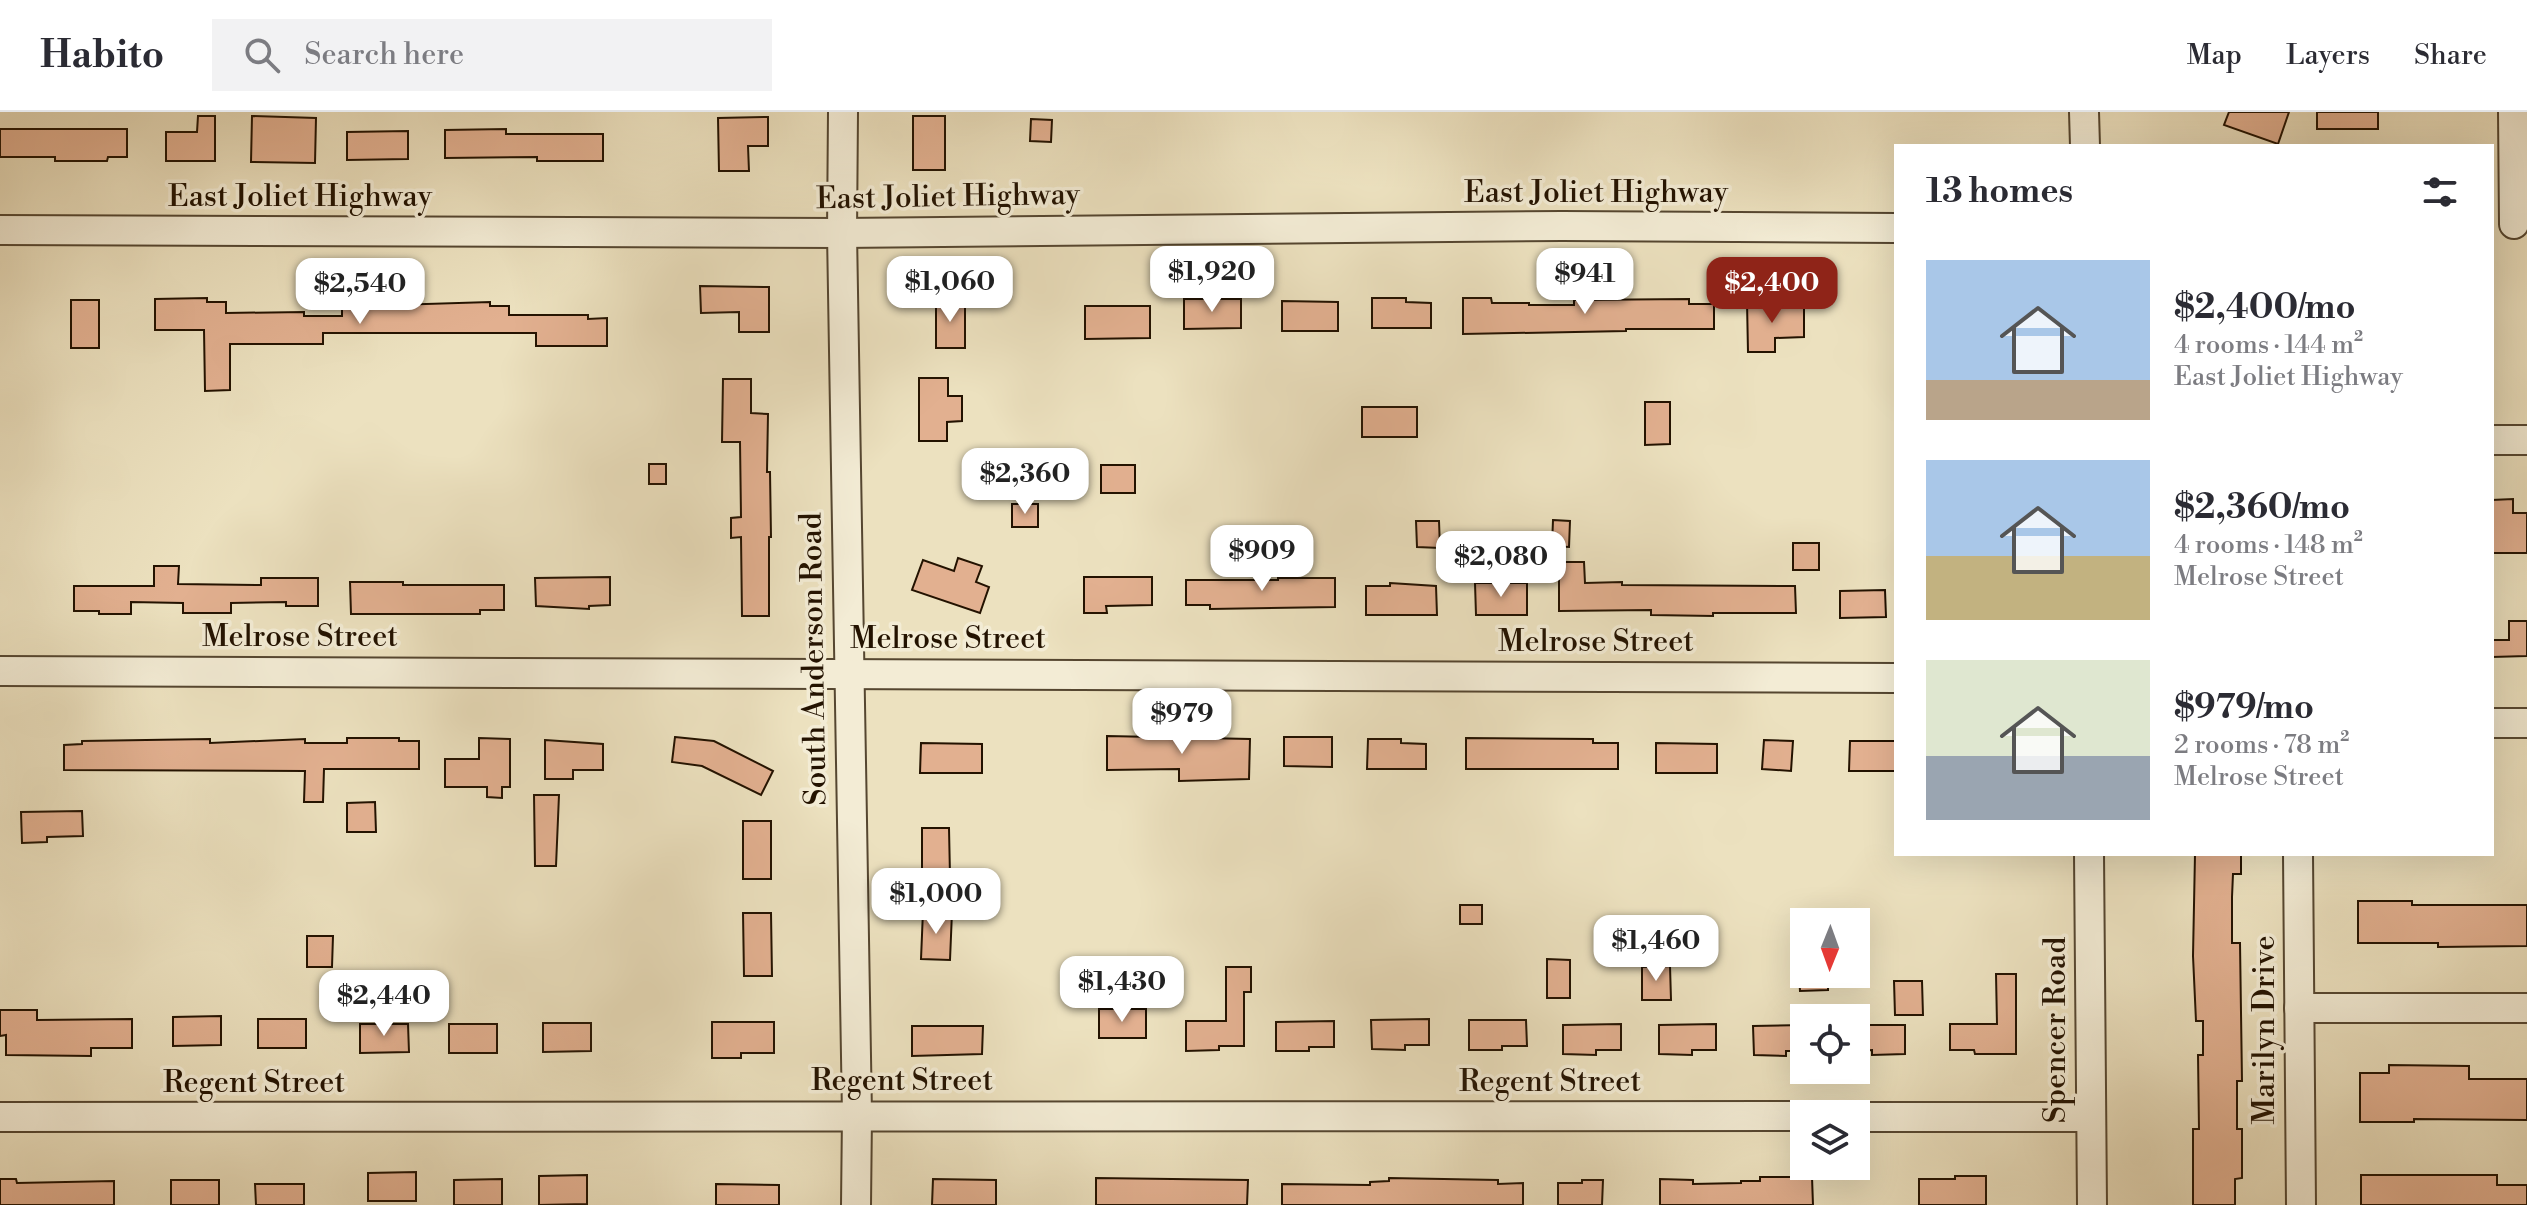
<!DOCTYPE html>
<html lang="en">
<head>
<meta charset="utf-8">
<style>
  body { margin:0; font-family:"Libre Bodoni",serif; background:#f2f2f3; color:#2b2b33; height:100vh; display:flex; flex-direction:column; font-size:30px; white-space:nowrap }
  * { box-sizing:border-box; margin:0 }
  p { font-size:26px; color:#7c7c81 }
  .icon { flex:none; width:44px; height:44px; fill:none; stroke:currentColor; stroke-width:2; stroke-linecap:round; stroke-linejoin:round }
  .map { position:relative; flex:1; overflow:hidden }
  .drawer { position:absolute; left:1894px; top:32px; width:600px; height:712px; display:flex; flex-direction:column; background:#fff; border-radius:0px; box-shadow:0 8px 32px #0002 }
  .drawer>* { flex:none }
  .needle { width:52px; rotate:181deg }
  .controls { position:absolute; left:1790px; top:796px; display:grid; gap:16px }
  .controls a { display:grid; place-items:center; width:80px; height:80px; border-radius:0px; background:#fff; box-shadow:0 8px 32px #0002; font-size:40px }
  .price { position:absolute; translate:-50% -68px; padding:0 18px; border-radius:16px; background:#fff; color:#222; font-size:26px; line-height:52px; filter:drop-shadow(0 2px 4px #0008) }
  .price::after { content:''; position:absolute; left:50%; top:48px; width:24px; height:18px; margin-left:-12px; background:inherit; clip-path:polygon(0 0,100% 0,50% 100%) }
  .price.current { background:#8f2418; color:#fff }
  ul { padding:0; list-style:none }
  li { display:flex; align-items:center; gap:24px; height:200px; padding:0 32px }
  li span { display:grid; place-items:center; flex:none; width:224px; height:160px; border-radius:0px; color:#555 }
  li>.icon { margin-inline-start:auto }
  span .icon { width:96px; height:96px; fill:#fffc; stroke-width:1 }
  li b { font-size:34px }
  h2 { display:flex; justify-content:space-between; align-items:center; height:96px; padding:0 32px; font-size:34px }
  header { display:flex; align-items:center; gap:48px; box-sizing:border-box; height:112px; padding:0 40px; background:#fff; border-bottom:2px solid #e1e1e2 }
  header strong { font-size:38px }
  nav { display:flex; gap:44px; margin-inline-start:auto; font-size:28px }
  .search { width:560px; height:72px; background:#f2f2f3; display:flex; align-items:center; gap:20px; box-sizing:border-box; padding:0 28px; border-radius:0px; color:#7c7c81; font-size:30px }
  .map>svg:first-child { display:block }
  .building { fill:#e2b090; stroke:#231200; stroke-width:2 }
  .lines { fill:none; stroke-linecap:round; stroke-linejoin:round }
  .minor-casing { stroke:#554630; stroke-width:32 }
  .minor { stroke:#f3ecd5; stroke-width:28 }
  .labels { text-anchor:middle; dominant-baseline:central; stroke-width:7; stroke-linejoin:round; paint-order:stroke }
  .street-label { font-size:30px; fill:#231200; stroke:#f3ecd5 }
</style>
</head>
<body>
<header>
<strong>Habito</strong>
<div class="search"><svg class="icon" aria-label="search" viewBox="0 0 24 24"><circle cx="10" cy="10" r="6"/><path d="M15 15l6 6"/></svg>Search here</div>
<nav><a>Map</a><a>Layers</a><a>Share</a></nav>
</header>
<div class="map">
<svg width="2527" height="1093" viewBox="0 0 2527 1093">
  <rect width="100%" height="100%" fill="#ece1bf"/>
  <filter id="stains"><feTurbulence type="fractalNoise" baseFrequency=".0025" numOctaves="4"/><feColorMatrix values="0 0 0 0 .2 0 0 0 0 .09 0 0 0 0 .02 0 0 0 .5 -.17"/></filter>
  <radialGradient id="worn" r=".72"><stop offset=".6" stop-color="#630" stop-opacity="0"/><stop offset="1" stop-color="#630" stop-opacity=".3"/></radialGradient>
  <!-- building -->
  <g class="building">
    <path d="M2229,0h60l-11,32 -54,-19z"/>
    <rect x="2317" y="0" width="61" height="17"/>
    <path d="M198,4h17v45h-49v-29h31z"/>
    <path d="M252,4l64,2 -1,45 -64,-1z"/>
    <rect x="913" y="4" width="32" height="54"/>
    <path d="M768,5v29h-20l1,25h-30l-1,-53z"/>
    <path d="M1031,7l21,1 -1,22 -21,-1z"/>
    <path d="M0,17h127v28h-19l-1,4h-52v-4h-55z"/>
    <path d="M506,17v5h97v27h-66v-4l-92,1v-28z"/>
    <path d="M408,19v28l-61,1v-28z"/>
    <path d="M700,174l69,1v45h-30v-20l-38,1z"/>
    <path d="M207,186v4h19v11l78,-1v4h38v-15h52v4l96,-3v4h19v9h79v4l19,-1v28h-71v-13h-213v11h-93v46l-25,1 -1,-61h-49v-31z"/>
    <path d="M1372,186h34v4l25,1v25h-59z"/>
    <path d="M1463,186h28l1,5h37v2h45v-5l115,-1v5h25v25h-88v2l-163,3z"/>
    <path d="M1184,187h57v29l-57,1z"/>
    <rect x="71" y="188" width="28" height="48"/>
    <rect x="936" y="188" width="29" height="48"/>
    <path d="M1282,189l56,1v29h-56z"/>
    <path d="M1777,189v5h27v31l-29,1v14h-27l-1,-50z"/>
    <path d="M1085,194h65v32l-65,1z"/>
    <path d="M919,266h29v18h14v25l-15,1v19h-28z"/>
    <path d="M723,267h28v34l17,1 -1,58h3l1,65h-2v79h-27l-1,-79 -10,1v-20l10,-1 -1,-75h-18z"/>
    <path d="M1645,290h25v42l-25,1z"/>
    <rect x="1362" y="295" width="55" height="30"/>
    <rect x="649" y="352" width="17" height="20"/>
    <rect x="1101" y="353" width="34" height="28"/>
    <path d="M2513,387v14h14v40h-35v-53z"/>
    <rect x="1012" y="392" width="26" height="23"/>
    <path d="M1553,408l17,1 -1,26 -17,-1z"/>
    <path d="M1416,409h23l1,27 -23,-1z"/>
    <rect x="1793" y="431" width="26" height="27"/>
    <path d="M958,446l24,8 -6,16 13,5 -9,26 -68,-23 11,-30 31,11z"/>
    <path d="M1559,450h25l1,21 37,-1v3l173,1 1,27h-83v3l-62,-1v-5l-92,1z"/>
    <path d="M154,454h25l-1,18 83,1v-7h57v28h-32v-4l-55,1v10h-48v-10l-52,-1v12h-32v-3h-25v-25h80z"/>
    <path d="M610,465v28l-21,1v3l-53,-3 -1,-28z"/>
    <path d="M1084,465h68v28l-46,1 1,7h-23z"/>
    <path d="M1278,466h57v29l-125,2v-4h-24v-25h92z"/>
    <path d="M350,470h53v3h101v25h-24v4h-129z"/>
    <path d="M1390,471l46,3 1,29h-71v-29h24z"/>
    <path d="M1475,471h52v32h-51z"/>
    <path d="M1885,478l1,27 -46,1v-27z"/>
    <path d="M2509,509h18v35l-35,1v-17h17z"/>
    <path d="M1107,624l143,3 -1,40 -70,2v-12l-72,1z"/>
    <path d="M675,625l39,4 59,30 -12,24 -59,-29 -30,-4z"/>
    <path d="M1284,625h48v30l-48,-1z"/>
    <path d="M347,626h52v3h20v28h-95l-1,33h-19l1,-31 -241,-1v-25l18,-1v-3l128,-2v4l95,-4v4h42z"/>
    <path d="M479,626l31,1v48h-8v11l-15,-1v-10h-42v-28h34z"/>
    <path d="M1466,626l127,1v4h25v26h-152z"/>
    <path d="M1368,627h33v4l25,1v25h-59z"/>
    <path d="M545,628l58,4v26h-30v9h-28z"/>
    <path d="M1764,628l29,1 -2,30 -29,-2z"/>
    <path d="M1850,629h46v30h-47z"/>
    <path d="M921,631l61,1v29h-62z"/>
    <path d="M1656,631l61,1v29h-61z"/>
    <path d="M534,683h25l-3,71h-21z"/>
    <path d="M375,690l1,30h-29v-29z"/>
    <path d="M82,699l1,25 -36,1v5l-25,1 -1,-31z"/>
    <rect x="743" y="709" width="28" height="58"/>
    <path d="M922,716h27l1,48 -28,1z"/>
    <path d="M2195,742h46v20h-8l-1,23v46h8l2,138h-5v48h5v49l-7,1v26h-42v-76h6l-1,-74h5v-34h-7l-3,-65z"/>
    <path d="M2358,789h54v4h115v41l-89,1v-4h-80z"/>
    <rect x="1460" y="793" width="22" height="19"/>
    <path d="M923,799l29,1 -2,48 -29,-1z"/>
    <path d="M743,801h28l1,63h-28z"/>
    <path d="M307,824h26l-1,31h-25z"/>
    <path d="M1547,847l23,1v38h-23z"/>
    <path d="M1147,854l17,1 -1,25 -17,-1z"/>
    <path d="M1670,854l1,34h-29v-33z"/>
    <path d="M1226,855h25v25h-7v54h-25v4l-33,1v-30h40z"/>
    <path d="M1799,862h29v16l-28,1z"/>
    <path d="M1996,862h20v80h-41l-1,-4h-24v-26h47z"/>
    <path d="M1894,869h28l1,34h-28z"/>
    <rect x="1099" y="897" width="47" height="29"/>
    <path d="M0,898h37v10l95,-1v29h-41v8l-85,-1v-20l-6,1z"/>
    <path d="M221,904v29l-48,1v-29z"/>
    <rect x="258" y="907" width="48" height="29"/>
    <path d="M1429,907v26h-24v5l-33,-1 -1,-29z"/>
    <path d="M1469,908h57l1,26h-25v4h-33z"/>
    <path d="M1334,909v26h-25v4h-33v-29z"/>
    <path d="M712,910h62v31h-33v5h-29z"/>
    <path d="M543,911h48v28l-48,1z"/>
    <path d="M360,912h48l1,28 -49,1z"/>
    <rect x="449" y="912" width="48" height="29"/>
    <path d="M1621,912v26h-25v5l-33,-1v-29z"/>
    <path d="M1716,912v26h-24v5l-33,-1v-29z"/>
    <path d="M1804,913v26h-18v5l-32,-1 -1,-29z"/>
    <path d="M1856,913h49v29l-33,1v-5l-16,1z"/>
    <path d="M912,914h71l-1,28 -70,2z"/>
    <path d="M2389,953l80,1v13h58v41l-113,-1v3h-54v-49h29z"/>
    <path d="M416,1060v29h-48v-28z"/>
    <path d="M587,1063v29l-48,1v-29z"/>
    <path d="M2361,1063h136v10h30v20h-166z"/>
    <path d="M1955,1064h31v29h-67v-26h36z"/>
    <path d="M1760,1065h52l1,28h-153v-26l33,1v4l48,-1v-2h19z"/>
    <path d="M1096,1066l152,2 -1,25h-151z"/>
    <path d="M1389,1066l109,2v4l25,-1v22h-241v-21l88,1v-3l19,-1z"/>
    <path d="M0,1067h16l1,4 97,-2v24h-114z"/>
    <path d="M502,1067v26h-48v-25z"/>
    <path d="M933,1067l63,1v25h-64z"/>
    <rect x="171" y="1068" width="48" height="25"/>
    <path d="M1582,1068h21l-1,25h-44v-22h24z"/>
    <path d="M255,1072h49v21h-48z"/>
    <path d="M716,1072l63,1v20h-63z"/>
  </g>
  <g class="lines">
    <defs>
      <g id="minor">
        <path d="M843,0l-1,121 15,882 -1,90"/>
        <path d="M2084,0l1,34"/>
        <path d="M2513,0l1,112"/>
        <path d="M0,118l842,3 720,-7 334,2"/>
        <path d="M2492,328h35"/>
        <path d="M0,559l1896,7"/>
        <path d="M2492,611h35"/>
        <path d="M2089,742l3,351"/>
        <path d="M2298,742l3,351"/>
        <path d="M2299,896h228"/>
        <path d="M0,1005l1804,-1"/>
        <path d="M1856,1005h235"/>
      </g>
    </defs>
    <!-- minor casing -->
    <use href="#minor" class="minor-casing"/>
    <!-- minor -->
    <use href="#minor" class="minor"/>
  </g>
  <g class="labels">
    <!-- street labels -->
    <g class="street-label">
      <text x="1596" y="81">East Joliet Highway</text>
      <text x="300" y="85">East Joliet Highway</text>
      <text transform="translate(948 85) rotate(-1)">East Joliet Highway</text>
      <text x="300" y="525">Melrose Street</text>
      <text x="948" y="527">Melrose Street</text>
      <text x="1596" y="530">Melrose Street</text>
      <text transform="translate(814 547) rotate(-91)">South Anderson Road</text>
      <text transform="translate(2056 918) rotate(-90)">Spencer Road</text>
      <text transform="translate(2265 918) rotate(-90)">Marilyn Drive</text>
      <text x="902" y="969">Regent Street</text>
      <text x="1550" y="970">Regent Street</text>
      <text x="254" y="971">Regent Street</text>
    </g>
  </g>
  <rect width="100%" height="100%" filter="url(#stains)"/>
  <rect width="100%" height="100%" fill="url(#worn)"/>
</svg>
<div class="controls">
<a><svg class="needle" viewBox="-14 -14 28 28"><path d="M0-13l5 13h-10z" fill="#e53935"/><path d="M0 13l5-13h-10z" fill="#7c7c81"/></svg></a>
<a><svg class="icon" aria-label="locate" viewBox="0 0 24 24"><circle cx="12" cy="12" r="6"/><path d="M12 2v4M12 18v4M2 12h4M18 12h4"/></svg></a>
<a><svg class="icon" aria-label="layers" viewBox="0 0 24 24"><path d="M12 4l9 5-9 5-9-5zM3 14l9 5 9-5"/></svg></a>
</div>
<b class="price" style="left:1212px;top:202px">$1,920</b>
<b class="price" style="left:1585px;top:204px">$941</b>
<b class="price" style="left:950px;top:212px">$1,060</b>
<b class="price current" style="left:1772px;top:213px">$2,400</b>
<b class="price" style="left:360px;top:214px">$2,540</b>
<b class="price" style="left:1025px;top:404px">$2,360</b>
<b class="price" style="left:1262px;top:481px">$909</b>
<b class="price" style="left:1501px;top:487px">$2,080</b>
<b class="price" style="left:1182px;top:644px">$979</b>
<b class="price" style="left:936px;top:824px">$1,000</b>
<b class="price" style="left:1656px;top:871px">$1,460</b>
<b class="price" style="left:1122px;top:912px">$1,430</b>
<b class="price" style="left:384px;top:926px">$2,440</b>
<section class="drawer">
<h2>13 homes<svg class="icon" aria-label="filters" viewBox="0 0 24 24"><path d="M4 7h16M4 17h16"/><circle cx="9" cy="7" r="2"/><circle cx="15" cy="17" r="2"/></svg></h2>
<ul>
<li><span style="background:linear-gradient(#a9c7e8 75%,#b9a48a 0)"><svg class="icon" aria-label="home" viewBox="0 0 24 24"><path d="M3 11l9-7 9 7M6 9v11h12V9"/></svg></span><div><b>$2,400/mo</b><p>4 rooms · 144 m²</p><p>East Joliet Highway</p></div></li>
<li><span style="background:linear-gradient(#a9c7e8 60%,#c2b280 0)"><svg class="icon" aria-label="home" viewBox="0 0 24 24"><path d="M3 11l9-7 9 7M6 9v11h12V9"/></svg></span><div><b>$2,360/mo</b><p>4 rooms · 148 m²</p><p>Melrose Street</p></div></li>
<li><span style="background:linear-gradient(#dfe7d0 60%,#9aa5b1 0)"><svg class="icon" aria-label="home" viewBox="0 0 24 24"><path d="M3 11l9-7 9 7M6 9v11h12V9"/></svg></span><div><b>$979/mo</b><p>2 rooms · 78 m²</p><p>Melrose Street</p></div></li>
</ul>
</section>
</div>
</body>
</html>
